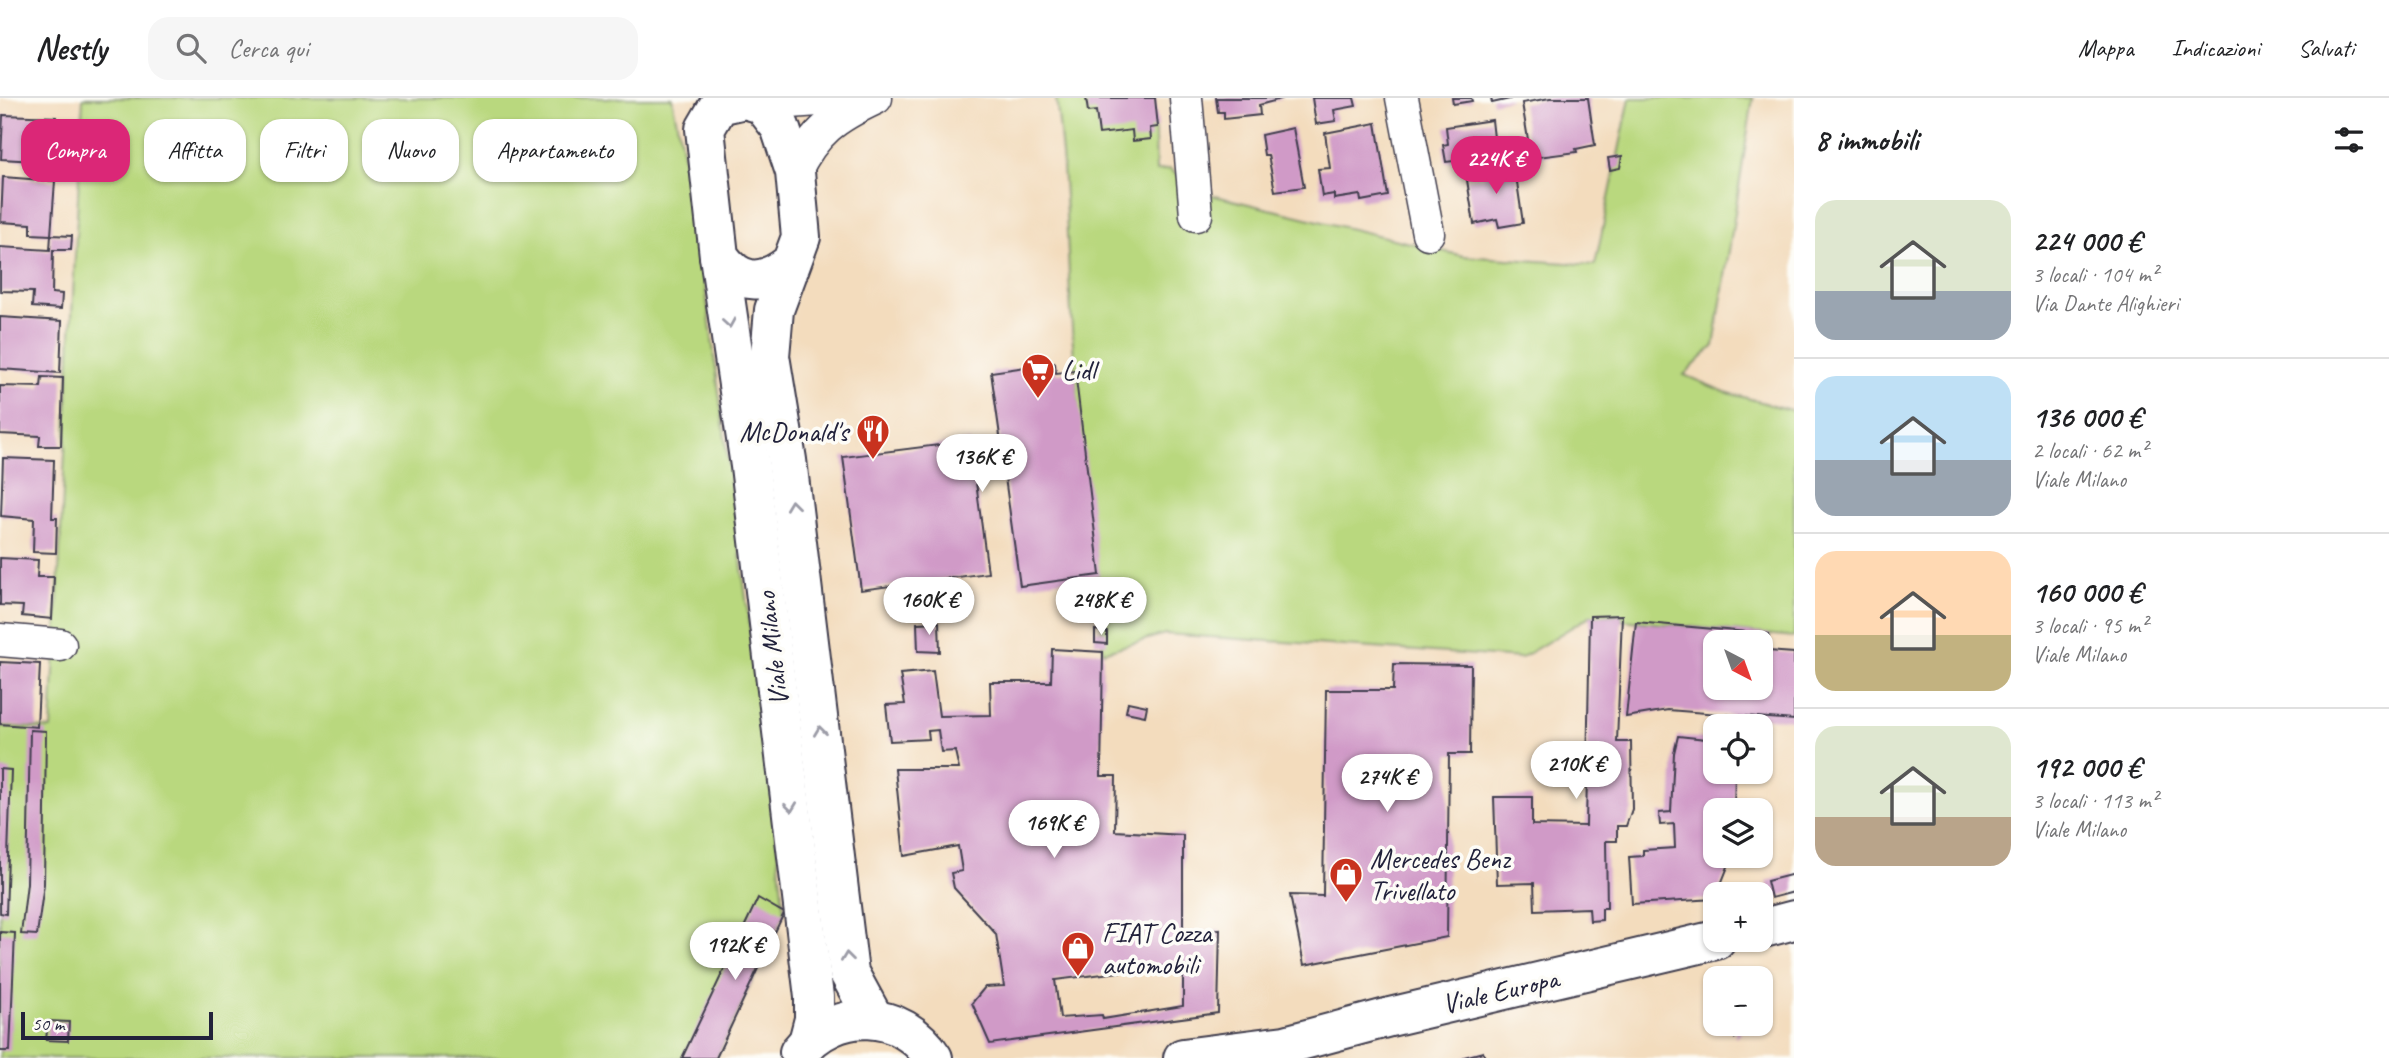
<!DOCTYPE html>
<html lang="it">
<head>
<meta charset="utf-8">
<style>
  body { margin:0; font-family:Caveat,sans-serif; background:#f6f6f6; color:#202124; height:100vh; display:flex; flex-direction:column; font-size:26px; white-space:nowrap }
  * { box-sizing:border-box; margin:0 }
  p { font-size:23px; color:#757577 }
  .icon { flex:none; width:38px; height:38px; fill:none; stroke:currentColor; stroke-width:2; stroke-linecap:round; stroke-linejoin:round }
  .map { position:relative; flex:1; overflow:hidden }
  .side { display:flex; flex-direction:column; background:#fff; width:595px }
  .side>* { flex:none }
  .top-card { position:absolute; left:21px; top:21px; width:665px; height:63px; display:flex; gap:14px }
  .needle { width:46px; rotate:139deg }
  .buttons { position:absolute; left:1703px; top:532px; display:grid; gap:14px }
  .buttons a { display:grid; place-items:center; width:70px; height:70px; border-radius:14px; background:#fff; box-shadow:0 2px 5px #0004; font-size:35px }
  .scale { position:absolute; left:21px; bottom:18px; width:192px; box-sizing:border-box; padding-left:7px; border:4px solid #22223b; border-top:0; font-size:19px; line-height:24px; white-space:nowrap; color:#22223b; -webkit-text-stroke:5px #fdfcf7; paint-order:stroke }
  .price { position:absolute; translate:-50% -60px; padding:0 16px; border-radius:24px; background:#fff; color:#222; font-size:23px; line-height:46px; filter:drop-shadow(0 2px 4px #0008) }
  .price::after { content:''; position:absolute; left:50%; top:42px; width:21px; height:16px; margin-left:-10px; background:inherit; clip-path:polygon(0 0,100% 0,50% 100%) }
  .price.on { background:#db2777; color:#fff }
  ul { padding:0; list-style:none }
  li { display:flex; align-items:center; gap:21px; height:175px; padding:0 21px }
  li+li { border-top:2px solid #e0e0e0 }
  li span { display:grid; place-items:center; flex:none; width:196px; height:140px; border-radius:21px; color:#555 }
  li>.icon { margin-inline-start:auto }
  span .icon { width:84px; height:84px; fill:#fffc; stroke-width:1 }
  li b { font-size:30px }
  h2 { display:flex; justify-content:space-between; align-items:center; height:84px; padding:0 21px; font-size:30px }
  .chip { padding:0 24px; border-radius:21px; background:#fff; box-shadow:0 2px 5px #0004; font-size:24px; line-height:63px }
  .chip.on { background:#db2777; color:#fff }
  header { display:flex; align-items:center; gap:42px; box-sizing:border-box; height:98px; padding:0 35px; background:#fff; border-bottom:2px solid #e0e0e0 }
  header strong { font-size:33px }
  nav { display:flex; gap:38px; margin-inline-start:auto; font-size:24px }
  .search { width:490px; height:63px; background:#f6f6f6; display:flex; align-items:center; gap:18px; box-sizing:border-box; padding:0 24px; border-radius:21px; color:#757577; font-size:26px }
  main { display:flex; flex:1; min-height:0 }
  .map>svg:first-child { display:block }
  .green { fill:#b9d87e; stroke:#6e7d5c; stroke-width:2 }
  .building { fill:#d09ac7; fill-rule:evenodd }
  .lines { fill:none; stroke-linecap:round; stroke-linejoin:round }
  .street-casing { stroke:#413e4e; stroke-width:35 }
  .secondary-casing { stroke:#413e4e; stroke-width:42 }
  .street { stroke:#fff; stroke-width:32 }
  .secondary { stroke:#fff; stroke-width:38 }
  .oneway { stroke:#9c9ca7 }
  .labels { text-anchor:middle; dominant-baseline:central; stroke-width:7; stroke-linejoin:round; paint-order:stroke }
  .poi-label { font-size:28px; fill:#22223b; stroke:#fdfcf7; text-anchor:start }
  .street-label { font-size:28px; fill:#22223b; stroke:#fdfcf7 }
</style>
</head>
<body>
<header>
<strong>Nestly</strong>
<div class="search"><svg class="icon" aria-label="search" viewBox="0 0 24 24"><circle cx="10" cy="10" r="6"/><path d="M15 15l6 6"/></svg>Cerca qui</div>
<nav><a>Mappa</a><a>Indicazioni</a><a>Salvati</a></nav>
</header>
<main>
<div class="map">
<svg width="1794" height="960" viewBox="0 0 1794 960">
  <rect width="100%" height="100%" fill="#fdfcf7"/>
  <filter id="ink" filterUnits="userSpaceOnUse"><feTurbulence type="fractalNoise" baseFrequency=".0143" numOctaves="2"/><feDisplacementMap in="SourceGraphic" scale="14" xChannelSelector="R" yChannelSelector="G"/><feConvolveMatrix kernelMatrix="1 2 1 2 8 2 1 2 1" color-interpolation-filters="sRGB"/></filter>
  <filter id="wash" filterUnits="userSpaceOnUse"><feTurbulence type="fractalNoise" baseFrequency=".00686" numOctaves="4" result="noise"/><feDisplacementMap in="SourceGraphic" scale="28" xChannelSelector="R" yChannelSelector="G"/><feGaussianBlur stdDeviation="1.57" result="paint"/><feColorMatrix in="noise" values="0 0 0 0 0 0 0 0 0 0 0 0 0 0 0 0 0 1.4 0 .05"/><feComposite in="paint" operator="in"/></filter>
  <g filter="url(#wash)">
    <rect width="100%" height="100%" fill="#f3dcbd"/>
    <!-- green -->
    <g class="green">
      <path d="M83,0h589l25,126 76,581 11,108 -68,145h-716v-332l51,3z"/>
      <path d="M1056,0h98l2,73 14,-2 25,22 268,65 132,9 35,-167h123l-39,248 -30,29 41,17 69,19v226l-172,-17 -1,-5 -31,1 -69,42 -356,-24 -62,18c-4,-95 -21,-188 -28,-282 -8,-91 -7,-182 -19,-272z"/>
    </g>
    <g id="blocks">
      <!-- building -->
      <g class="building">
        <path d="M1086,0h69l3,29 -8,1 1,11 -18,2 -1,-11 -33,4 -3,-23 -8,1z"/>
        <path d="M1216,0h64l1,1 -22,6 1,10 -36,4v-7h-6z"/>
        <path d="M1312,0h42l2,8 -22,4 2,11 -20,3z"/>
        <path d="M1452,0h19l1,3 -19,3z"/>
        <path d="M1491,0h19v1l-18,4z"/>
        <path d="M1550,0h38l7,47 -19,4 1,3 -46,6 -9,-55z"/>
        <path d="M3,17l53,2 -2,45 -53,-3z"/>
        <path d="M1492,22l4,36 -50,6 -3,-17 5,-1 -2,-17z"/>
        <path d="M1376,25l12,73 -27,5 -1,-6 -26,4v-5l-12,2 -4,-27 12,-1 -5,-35z"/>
        <path d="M1293,30l11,59 -29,4 -7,-36h-4l-3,-20z"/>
        <path d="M1622,58l-2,12 -10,2 -2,-12z"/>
        <path d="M1514,64l9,61 -24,4 -2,-8 -23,5 -7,-44 18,-3 -2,-9z"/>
        <path d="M3,79l52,4 -4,54 -20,-1v-10l-30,-2z"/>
        <path d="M51,137l21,1 -1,14h-18l-1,43 10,1 -1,15 -29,-2 1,-15 -33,-1v-44l50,3z"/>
        <path d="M0,219l62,4 -2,52 -60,-4z"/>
        <path d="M1055,265l1,10 19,-2 25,204 -80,11 -17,-123 -29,4 14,106 -127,17 -18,-133 127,-16 1,6 30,-4 -10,-71z"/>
        <path d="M42,279l21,1 -2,68h-22l1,-10 -40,-2v-48l41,1z"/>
        <path d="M3,360l51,2 -2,58h5l-1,35 -23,-1 1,-33 -33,-3z"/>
        <path d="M0,460l38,2 -1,17h17l-2,42 -30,-3 1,-10 -23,-1z"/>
        <path d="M1622,517l-5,127h14l1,67 -6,17h-9v15h-11l1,67h-5v12l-12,1 -1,-13 -54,2 -1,-27 -37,1 -3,-87h38v28l54,1 4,-210z"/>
        <path d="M939,524l1,30 -22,-1 -1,-28z"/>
        <path d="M1636,524l133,12 -1,17 26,2v67l-126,-10 -42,7zM1715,544h45v46h-45z"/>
        <path d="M1095,532l12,2v12l-12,-1z"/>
        <path d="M1052,551l51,3 -2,124h15l-1,55 68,4v99l37,-5 -2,84 -228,31 -18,-41 13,-16 19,-1 -8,-52 -42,-46 -3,-15 11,-2 -4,-25 -54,10 -9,-87h64l-4,-18 -14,1 -3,-22 -10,1 1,8 -39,2 -4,-36 19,-1 -5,-30 33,-3 6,45 52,-1 -1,-33h61zM1183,866v42l-80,13 -1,-4 -42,3 -5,-38z"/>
        <path d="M0,564l40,2 -3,63 -37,-3z"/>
        <path d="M1394,566l77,1 -1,89h-21l-2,183 -143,28 -14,-70 33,1 3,-206h67z"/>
        <path d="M1128,604l19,4 -2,10 -19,-4z"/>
        <path d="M30,632l16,1 -2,153 -7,51 -16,-1 6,-51z"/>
        <path d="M1678,638l37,4v32h20l-1,38h-19v46h14v8l-14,35 -83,5 -3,-47 14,-1v-6l32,-2 -1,-24 -14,1 -1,-12 12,-1 3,-59z"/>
        <path d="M0,671l11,1 -5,144 -6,-1z"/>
        <path d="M1794,776v18l-23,6 -4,-17z"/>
        <path d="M758,800l26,15 -68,145h-34z"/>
        <path d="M0,834l15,1 -5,118h-10z"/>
        <path d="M48,923l21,1 -1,19 -22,-1z"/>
        <path d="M1735,926h6l-1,11 -5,3z"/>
        <path d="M1483,954l2,6h-21v-1z"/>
      </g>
    </g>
  </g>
  <g filter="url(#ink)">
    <use href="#blocks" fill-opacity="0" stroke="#413e4e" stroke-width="2"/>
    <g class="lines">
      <defs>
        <g id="street">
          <path d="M1186,0l10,117"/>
          <path d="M1402,0l26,135"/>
          <path d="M762,6l85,-6"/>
          <path d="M795,74c20,-41 40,-55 81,-74"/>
          <path d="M0,542l60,5"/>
        </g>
        <g id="secondary">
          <path d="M719,158l31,210 64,531v22l-6,23"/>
          <path d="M791,165c-28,22 -50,24 -72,-7l-14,-127 14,-24 26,-6 17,5 18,23 15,45 6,65 -27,73 -4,46 17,104 62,513 25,46"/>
          <path d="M1760,831l34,-9"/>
          <path d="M799,954c36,-45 103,-44 134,6"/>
          <path d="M1183,960l102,-13 105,-28 326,-77"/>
        </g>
      </defs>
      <!-- street casing -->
      <use href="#street" class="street-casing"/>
      <!-- secondary casing -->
      <use href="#secondary" class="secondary-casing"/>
      <!-- street -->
      <use href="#street" class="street"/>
      <!-- secondary -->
      <use href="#secondary" class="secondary"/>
    </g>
    <!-- one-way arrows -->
    <defs><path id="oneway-chevron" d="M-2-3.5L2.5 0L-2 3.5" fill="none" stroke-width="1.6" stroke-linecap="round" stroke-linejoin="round" transform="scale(1.75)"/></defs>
    <g class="oneway">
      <use href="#oneway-chevron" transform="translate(729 225) rotate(81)"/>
      <use href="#oneway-chevron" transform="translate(792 407) rotate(-97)"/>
      <use href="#oneway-chevron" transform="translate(820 633) rotate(-97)"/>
      <use href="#oneway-chevron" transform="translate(791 709) rotate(83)"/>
      <use href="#oneway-chevron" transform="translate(847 859) rotate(-97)"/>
    </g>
  </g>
  <!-- icons -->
  <defs>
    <symbol id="supermarket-pin" viewBox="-11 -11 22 30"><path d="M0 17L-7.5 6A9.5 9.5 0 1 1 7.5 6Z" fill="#c8321e" stroke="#fdfcf7"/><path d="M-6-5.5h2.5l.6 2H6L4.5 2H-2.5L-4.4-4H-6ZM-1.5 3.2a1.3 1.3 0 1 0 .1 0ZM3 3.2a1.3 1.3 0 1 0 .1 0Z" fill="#fff"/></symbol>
    <symbol id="restaurant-pin" viewBox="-11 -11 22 30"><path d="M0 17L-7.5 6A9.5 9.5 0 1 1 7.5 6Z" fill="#c8321e" stroke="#fdfcf7"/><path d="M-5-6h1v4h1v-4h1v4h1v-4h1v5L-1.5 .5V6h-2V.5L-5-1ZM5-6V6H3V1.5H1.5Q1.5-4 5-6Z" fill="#fff"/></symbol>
    <symbol id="shop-pin" viewBox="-11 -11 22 30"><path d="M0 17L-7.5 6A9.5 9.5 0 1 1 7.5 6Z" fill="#c8321e" stroke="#fdfcf7"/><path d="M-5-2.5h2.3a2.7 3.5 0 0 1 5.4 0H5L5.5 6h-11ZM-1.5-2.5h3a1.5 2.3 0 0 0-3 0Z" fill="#fff"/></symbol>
  </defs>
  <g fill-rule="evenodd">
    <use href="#supermarket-pin" x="1019" y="253" width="38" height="52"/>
    <use href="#restaurant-pin" x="854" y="314" width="38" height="52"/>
    <use href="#shop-pin" x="1327" y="757" width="38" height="52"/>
    <use href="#shop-pin" x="1059" y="831" width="38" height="52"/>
  </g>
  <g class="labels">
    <!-- poi labels -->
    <g class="poi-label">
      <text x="1062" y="272">Lidl</text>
      <text x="848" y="333" text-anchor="end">McDonald's</text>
      <text x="1370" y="760">Mercedes Benz<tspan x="1370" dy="32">Trivellato</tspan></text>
      <text x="1102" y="834">FIAT Cozza<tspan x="1102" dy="32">automobili</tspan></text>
    </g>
    <!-- street labels -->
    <g class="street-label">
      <text transform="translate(772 551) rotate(-97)">Viale Milano</text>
      <text transform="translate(1500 893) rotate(-13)">Viale Europa</text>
    </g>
  </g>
</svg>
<div class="buttons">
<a><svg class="needle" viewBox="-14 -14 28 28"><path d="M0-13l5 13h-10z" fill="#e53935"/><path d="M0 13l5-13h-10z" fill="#757577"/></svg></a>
<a><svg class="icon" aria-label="locate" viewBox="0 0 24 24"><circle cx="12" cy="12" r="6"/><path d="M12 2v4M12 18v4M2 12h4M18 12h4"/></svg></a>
<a><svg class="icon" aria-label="layers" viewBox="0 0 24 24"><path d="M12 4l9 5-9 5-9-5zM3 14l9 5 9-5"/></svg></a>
<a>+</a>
<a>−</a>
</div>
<div class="scale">50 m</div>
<b class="price on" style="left:1496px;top:98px">224K €</b>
<b class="price" style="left:982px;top:396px">136K €</b>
<b class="price" style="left:929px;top:539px">160K €</b>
<b class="price" style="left:1101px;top:539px">248K €</b>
<b class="price" style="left:1576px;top:703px">210K €</b>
<b class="price" style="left:1387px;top:716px">274K €</b>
<b class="price" style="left:1054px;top:762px">169K €</b>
<b class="price" style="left:735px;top:884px">192K €</b>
<div class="top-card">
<a class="chip on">Compra</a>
<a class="chip">Affitta</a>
<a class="chip">Filtri</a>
<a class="chip">Nuovo</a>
<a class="chip">Appartamento</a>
</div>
</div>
<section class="side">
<h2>8 immobili<svg class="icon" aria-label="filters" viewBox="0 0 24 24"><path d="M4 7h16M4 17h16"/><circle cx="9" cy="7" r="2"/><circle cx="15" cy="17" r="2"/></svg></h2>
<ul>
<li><span style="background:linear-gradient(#dfe7d0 65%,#9aa5b1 0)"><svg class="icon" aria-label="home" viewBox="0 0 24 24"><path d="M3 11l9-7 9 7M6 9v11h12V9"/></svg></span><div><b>224 000 €</b><p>3 locali · 104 m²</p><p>Via Dante Alighieri</p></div></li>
<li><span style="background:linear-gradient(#bfe0f5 60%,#9aa5b1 0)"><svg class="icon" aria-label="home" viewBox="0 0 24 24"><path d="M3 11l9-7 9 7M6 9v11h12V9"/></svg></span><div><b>136 000 €</b><p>2 locali · 62 m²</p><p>Viale Milano</p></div></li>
<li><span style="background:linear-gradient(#ffd9b3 60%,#c2b280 0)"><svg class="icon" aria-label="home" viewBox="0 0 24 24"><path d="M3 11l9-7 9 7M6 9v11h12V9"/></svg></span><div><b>160 000 €</b><p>3 locali · 95 m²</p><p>Viale Milano</p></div></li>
<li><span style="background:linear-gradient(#dfe7d0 65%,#b9a48a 0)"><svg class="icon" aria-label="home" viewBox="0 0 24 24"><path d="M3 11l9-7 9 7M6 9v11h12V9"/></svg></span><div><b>192 000 €</b><p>3 locali · 113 m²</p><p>Viale Milano</p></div></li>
</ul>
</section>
</main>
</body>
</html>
